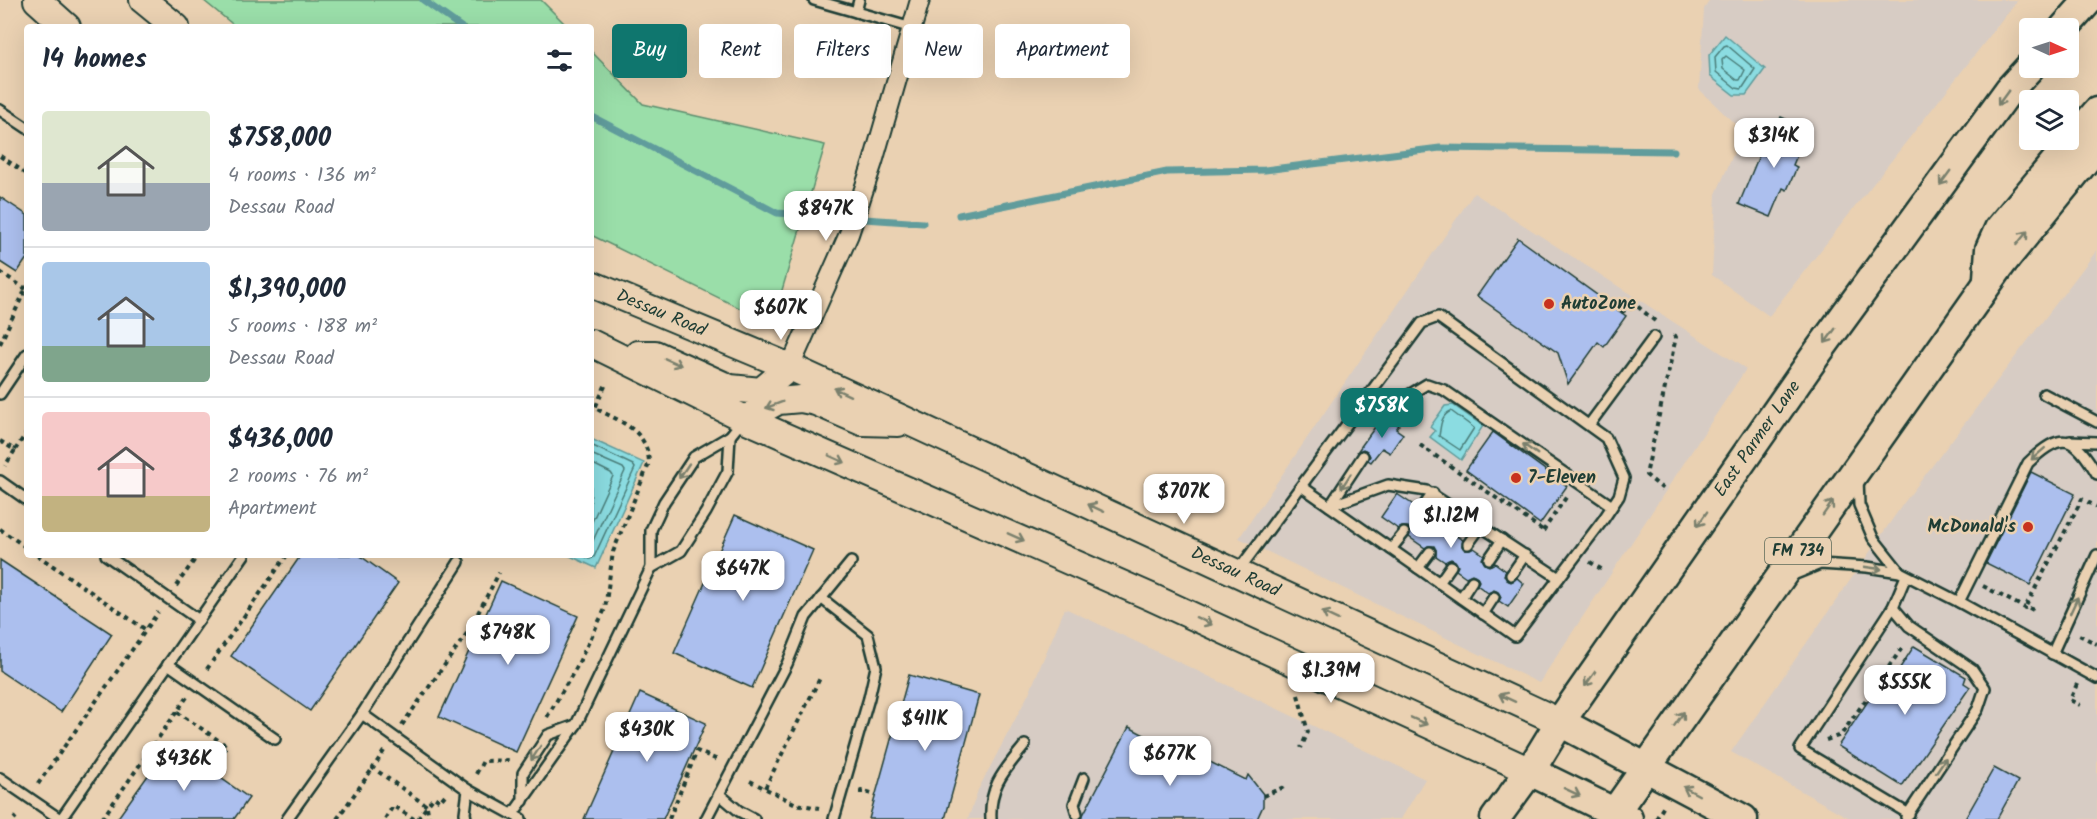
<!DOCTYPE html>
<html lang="en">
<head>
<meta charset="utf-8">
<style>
  body { margin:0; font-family:Kalam,sans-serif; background:#f2f2f3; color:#1f2937; height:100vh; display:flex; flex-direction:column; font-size:22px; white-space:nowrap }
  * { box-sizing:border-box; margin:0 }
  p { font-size:20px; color:#747a83 }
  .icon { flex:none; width:33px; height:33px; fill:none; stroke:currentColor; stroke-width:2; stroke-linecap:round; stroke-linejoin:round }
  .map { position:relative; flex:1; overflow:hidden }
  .drawer { position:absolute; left:24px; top:24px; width:570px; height:534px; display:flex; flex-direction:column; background:#fff; border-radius:6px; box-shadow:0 6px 24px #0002 }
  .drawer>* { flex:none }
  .banner { position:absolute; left:612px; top:24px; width:570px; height:54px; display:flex; gap:12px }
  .needle { width:39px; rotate:93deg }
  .fabs { position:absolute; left:2019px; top:18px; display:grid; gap:12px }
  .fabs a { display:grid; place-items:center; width:60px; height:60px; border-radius:6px; background:#fff; box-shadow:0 6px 24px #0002; font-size:30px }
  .price { position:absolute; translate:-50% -51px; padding:0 14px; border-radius:12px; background:#fff; color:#222; font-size:20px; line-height:39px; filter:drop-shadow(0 2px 3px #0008) }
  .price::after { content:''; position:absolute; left:50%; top:36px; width:18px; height:14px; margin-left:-9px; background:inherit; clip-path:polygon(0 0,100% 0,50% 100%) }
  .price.on { background:#0f766e; color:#fff }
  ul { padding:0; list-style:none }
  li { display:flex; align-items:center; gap:18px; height:150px; padding:0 18px }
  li+li { border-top:2px solid #e0e1e3 }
  li span { display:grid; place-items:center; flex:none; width:168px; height:120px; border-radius:6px; color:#555 }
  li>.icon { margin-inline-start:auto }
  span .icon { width:72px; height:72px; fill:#fffc; stroke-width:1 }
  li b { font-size:26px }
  h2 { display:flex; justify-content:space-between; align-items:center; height:72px; padding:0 18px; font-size:26px }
  .chip { padding:0 21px; border-radius:6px; background:#fff; box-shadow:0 6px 24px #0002; font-size:21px; line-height:54px }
  .chip.on { background:#0f766e; color:#fff }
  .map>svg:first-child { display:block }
  .built { fill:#d7ccc4 }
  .green { fill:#9adea9; stroke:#5c8e6e; stroke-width:1.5 }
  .water { fill:#8bdce1; stroke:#609c9c; stroke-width:1.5 }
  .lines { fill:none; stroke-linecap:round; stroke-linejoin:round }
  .shore { stroke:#4a7d79; stroke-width:1.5 }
  .stream { stroke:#609c9c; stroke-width:7 }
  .building { fill:#acbfee; stroke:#1f3d34; stroke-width:1.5 }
  .service-casing { stroke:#1f3d34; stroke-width:14 }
  .minor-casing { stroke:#1f3d34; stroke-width:22 }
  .secondary-casing { stroke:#1f3d34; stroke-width:30 }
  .primary-casing { stroke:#1f3d34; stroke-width:33 }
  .path { stroke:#1f3d34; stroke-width:4; stroke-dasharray:4.5 4.5; stroke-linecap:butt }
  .service { stroke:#ead1b2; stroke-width:9 }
  .minor { stroke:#ead1b2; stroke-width:18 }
  .secondary { stroke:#ead1b2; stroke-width:26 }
  .primary { stroke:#ead1b2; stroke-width:28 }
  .oneway { stroke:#7a806d }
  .poi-dot { fill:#c8321e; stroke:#ead1b2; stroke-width:2 }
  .labels { text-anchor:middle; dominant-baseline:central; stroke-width:5; stroke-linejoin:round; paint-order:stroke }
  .shield { fill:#ead1b2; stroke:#5c695a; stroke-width:1.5 }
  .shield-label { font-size:16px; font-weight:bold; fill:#1f3d34 }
  .poi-label { font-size:18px; font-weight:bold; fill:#1f3d34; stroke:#ead1b2; text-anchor:start }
  .street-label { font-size:18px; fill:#1f3d34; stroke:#ead1b2 }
</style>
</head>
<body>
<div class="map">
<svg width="2097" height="819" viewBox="0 0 2097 819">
  <rect width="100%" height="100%" fill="#ead1b2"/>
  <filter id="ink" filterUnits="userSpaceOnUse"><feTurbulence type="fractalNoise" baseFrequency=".0167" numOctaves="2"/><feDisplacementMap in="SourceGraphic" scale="12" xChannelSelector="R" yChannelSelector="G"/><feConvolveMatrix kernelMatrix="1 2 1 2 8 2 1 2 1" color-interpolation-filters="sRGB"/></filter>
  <g filter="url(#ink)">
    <!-- built -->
    <g class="built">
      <path d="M1710,0h308l-249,316 -57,-41 4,-81 27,-62 -44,-43 5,-80z"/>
      <path d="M1474,193l272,176 -207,314 -300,-145z"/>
      <path d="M2097,250v569h-246l-120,-67 172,-248z"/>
      <path d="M1065,608l360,171 -24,40h-433l10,-29 51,-97z"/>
    </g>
    <!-- green -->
    <g class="green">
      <path d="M203,0h338l27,27h-332z"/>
      <path d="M591,51l52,53 182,41 -53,179 -181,-89z"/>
    </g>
    <!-- water -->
    <g class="water">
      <path d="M1725,35l40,34 -19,26h-12l-24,-19 -1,-21z"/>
      <path d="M1453,405l30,21 -22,34 -31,-23 5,-6 -5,-4 15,-21z"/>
      <path d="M591,439l53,24 -48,105 -28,-13h23z"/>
    </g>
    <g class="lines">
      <!-- shore -->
      <g class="shore">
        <path d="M1727,45l28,24 -13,20 -6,-1 -20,-16 -1,-15 9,-11z"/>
        <path d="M1726,56l19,14 -5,10h-3l-14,-11 -1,-9z"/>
        <path d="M1451,411l23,17 -14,22 -21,-14c2,-10 1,-20 12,-25z"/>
        <path d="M591,454l32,14 2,3 -34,74"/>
        <path d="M591,463l20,10 2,3 -22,48"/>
        <path d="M582,555l8,4 4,-2 41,-89 -2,-3 -42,-20"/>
      </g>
      <!-- stream -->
      <g class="stream">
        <path d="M423,0l38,27"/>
        <path d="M591,116l186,97 146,10"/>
        <path d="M959,215l208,-43 98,-2 175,-22 234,3"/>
      </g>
    </g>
    <!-- building -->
    <g class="building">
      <path d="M1781,117l27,12 -15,36 4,2 -10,23 -4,-2 -12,29 -32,-13 21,-51 5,2z"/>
      <path d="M0,197l27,18v43l-10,15 -17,-11z"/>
      <path d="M1518,238l108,78 -22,31 -6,-5 -30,42 -10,-31 -81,-57z"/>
      <path d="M1383,416l2,7 4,2 5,-3 5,3 -3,4 7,5 -13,19 -8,-5 -11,14 -3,-2 2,-4 -3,-5 -4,-2 -6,3z"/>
      <path d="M1493,432l74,54 -27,38 -74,-54z"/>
      <path d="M2031,472l44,22 -45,91 -44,-22z"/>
      <path d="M1397,494l18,12 -1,4 3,5 4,2 5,-3 15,11 -1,4 3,5 4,2 5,-3 11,7 -1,6 3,4h5l4,-2 10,7 -2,4 3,5 4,2 6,-3 11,8 -2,4 3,5 4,2 6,-4 7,6 -16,23 -9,-6 2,-4 -3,-5 -4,-2 -6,3 -11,-8 2,-4 -3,-5 -4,-2 -6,3 -10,-7 2,-4 -3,-5 -4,-2 -6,3 -9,-6v-6l-2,-4h-6l-3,2 -16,-11 1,-6 -2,-4h-6l-4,2 -17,-12z"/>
      <path d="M735,515l78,35 -61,138 -78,-35z"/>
      <path d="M301,555h58l39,28 -88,128 -79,-55z"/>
      <path d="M0,560l112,74 -51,78 -61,-41z"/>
      <path d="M501,581l77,35 -62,136 -77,-35z"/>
      <path d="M1914,646l52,31 -2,6 6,4 -68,99 -64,-40 46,-69 7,5z"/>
      <path d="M909,675l70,20 -34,124h-76z"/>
      <path d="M640,693l66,30 -43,96h-79z"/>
      <path d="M1129,727l70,37 3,-6 44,22 2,-5 15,19v12l-6,13h-176z"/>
      <path d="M171,743l78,55 -15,21h-117z"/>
      <path d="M1994,768l24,13 -21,38h-32z"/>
    </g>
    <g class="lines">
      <defs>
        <g id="service">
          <path d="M814,0l98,28"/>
          <path d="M856,12l3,-12"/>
          <path d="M0,110l27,18"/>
          <path d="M0,394l27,-40"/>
          <path d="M2044,394l53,28"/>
          <path d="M1389,418l13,-19 25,-15 17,6 168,116"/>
          <path d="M1589,425l65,-88"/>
          <path d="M2070,441l27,1"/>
          <path d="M1858,479l1,26 14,33 27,34"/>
          <path d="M0,481l27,19"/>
          <path d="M1330,506l58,-21 39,6 132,87"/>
          <path d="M1330,506l33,-50"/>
          <path d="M1421,510l12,-17"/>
          <path d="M1447,529l12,-17"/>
          <path d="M1468,544l13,-18"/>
          <path d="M1391,549l13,-16"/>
          <path d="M106,555l93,65"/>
          <path d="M1489,559l13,-19"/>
          <path d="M651,568l30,-17 25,-39 22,-41 2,-35"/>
          <path d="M1418,568l12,-16"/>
          <path d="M1238,571l184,-248 16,-6 168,121 18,40 -5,18 -16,24 -88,116 -214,-150"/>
          <path d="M1511,575l14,-20"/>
          <path d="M1793,575l27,-11 47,3 33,5 59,30 138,76"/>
          <path d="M1906,576l-13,31 -93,142 109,65"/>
          <path d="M1439,583l12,-17"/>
          <path d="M821,598l47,37 8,32 -7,31 -35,121"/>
          <path d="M1461,598l11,-17"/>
          <path d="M1959,602l69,-139c34,-33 46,-28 69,11"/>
          <path d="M1893,607l16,19 63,43 13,19 -7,21 -72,108"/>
          <path d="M1483,614l11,-17"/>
          <path d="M2052,654l45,-99"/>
          <path d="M168,664l107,75"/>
          <path d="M362,714l97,-152"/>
          <path d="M0,778l60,41"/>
          <path d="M719,794l20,17 15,8"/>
          <path d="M523,801v-28l25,-38 28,-10"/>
          <path d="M513,814l63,-89 75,-157v-38l13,-28 30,-45 36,-21 13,-16"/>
          <path d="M1077,814l-3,-10 10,-26"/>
          <path d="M61,819l183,-264"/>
          <path d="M287,819l75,-105 106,76 53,29"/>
          <path d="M466,819l-1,-6 3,-23"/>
          <path d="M706,819l81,-155 19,-47 45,-55"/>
          <path d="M991,819c-2,-34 14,-49 34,-74"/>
        </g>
        <path id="minor" d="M790,367l59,-133 24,-72 47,-162"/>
        <g id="secondary">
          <path d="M37,0l30,27"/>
          <path d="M143,0l33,27"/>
          <path id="s1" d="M591,284l199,83 770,355"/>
          <path d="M591,343l154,76 406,178 379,174"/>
          <path d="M638,354h17l75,34 31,3 29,-24"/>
          <path d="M745,419l33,-18 23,-2 15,3 46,20 36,1"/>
        </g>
        <g id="primary">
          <path d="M2064,28l25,-28"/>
          <path d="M1988,278l2,-29 9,-20 98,-117"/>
          <path d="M1560,722l183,97"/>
          <path d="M1530,771l98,48"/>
          <path id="s2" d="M1495,819l35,-48 30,-49 258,-370 191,-262 21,-23"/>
          <path d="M1610,819l392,-556 95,-117"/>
        </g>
      </defs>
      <!-- service casing -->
      <use href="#service" class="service-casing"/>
      <!-- minor casing -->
      <use href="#minor" class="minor-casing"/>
      <!-- secondary casing -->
      <use href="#secondary" class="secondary-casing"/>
      <!-- primary casing -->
      <use href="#primary" class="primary-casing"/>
      <!-- path -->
      <g class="path">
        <path d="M0,156l27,18"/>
        <path d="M0,272l26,17"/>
        <path d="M1621,312l16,-6 18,15"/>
        <path d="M0,344l27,-58"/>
        <path d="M0,441l15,9 -10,16"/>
        <path d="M1420,445l124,86"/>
        <path d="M15,450l12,-18"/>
        <path d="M1663,489l-17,-14 30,-138 -6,-4"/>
        <path d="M0,529l27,19"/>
        <path d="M1543,531l24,-35"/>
        <path d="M37,555l109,75 12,-18"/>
        <path d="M1590,562l14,9"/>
        <path d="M176,586l22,-31"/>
        <path d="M1983,586l42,22v-1"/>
        <path d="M2033,610l-7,-4 56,-107 15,8"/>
        <path d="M2079,635l18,9"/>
        <path d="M207,669l80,-114"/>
        <path d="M2077,684l-7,16 10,5"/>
        <path d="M1298,695l10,37 -7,16"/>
        <path d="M177,712l50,34 -17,25"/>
        <path d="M547,717l29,-49 29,-59 8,-57 36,-89c-1,-33 -28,-41 -54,-55l11,-24"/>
        <path d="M402,725l66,-93 31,-59"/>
        <path d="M1826,740l15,-5 61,-87"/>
        <path d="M384,751l-11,17 54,38 7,-9 6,4 5,-6"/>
        <path d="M476,774l7,-13 29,-1"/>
        <path d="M750,781l46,23 23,4"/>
        <path d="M38,784l108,-154"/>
        <path d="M765,788l55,-110"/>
        <path d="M861,794v-3l14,4"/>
        <path d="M1263,796l21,-9"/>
        <path d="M427,807l2,12"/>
        <path d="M14,819l2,-2"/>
        <path d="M102,819l85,-122"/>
        <path d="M337,819l36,-51"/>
        <path d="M385,819l8,-13 21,13"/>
        <path d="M418,819l9,-13"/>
        <path d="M669,819l28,-68 23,10"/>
        <path d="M1656,819l8,-13"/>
      </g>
      <!-- service -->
      <use href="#service" class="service"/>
      <!-- minor -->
      <use href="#minor" class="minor"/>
      <!-- secondary -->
      <use href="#secondary" class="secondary"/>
      <!-- primary -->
      <use href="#primary" class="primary"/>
    </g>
    <!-- one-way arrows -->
    <defs><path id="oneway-shaft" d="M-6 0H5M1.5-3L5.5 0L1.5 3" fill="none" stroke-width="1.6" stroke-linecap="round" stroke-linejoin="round" transform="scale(1.5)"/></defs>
    <g class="oneway">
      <use href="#oneway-shaft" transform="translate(2003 98) rotate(126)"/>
      <use href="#oneway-shaft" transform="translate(1945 178) rotate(126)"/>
      <use href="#oneway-shaft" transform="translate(2022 238) rotate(-51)"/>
      <use href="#oneway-shaft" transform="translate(1830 336) rotate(126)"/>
      <use href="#oneway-shaft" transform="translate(673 362) rotate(24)"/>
      <use href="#oneway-shaft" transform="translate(842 392) rotate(-155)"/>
      <use href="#oneway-shaft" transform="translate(774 405) rotate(159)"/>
      <use href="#oneway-shaft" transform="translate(1530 449) rotate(-145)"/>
      <use href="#oneway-shaft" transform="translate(2038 454) rotate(139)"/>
      <use href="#oneway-shaft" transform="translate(837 459) rotate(24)"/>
      <use href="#oneway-shaft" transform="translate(684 471) rotate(124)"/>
      <use href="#oneway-shaft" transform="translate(1346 481) rotate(123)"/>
      <use href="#oneway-shaft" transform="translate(1096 508) rotate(-155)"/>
      <use href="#oneway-shaft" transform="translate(1828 508) rotate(-55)"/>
      <use href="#oneway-shaft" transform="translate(1702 519) rotate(125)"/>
      <use href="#oneway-shaft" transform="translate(1016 537) rotate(24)"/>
      <use href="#oneway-shaft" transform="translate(1873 568) rotate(8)"/>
      <use href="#oneway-shaft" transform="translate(2074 605) rotate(-65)"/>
      <use href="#oneway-shaft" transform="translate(1330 616) rotate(-155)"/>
      <use href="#oneway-shaft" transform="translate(1204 621) rotate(25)"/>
      <use href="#oneway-shaft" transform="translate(1590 679) rotate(125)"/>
      <use href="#oneway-shaft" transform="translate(1507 698) rotate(-155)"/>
      <use href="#oneway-shaft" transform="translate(1679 719) rotate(-55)"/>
      <use href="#oneway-shaft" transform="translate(1419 721) rotate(24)"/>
      <use href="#oneway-shaft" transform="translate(536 753) rotate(123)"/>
      <use href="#oneway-shaft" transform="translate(1941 765) rotate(-56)"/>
      <use href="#oneway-shaft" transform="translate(1691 791) rotate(-152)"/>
      <use href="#oneway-shaft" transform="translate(1572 792) rotate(25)"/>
    </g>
  </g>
  <!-- markers -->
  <g class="poi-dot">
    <circle cx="1549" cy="304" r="6"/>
    <circle cx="1516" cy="478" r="6"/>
    <circle cx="2028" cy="527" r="6"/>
  </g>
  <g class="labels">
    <!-- shield labels -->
    <rect class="shield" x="1765" y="538" width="66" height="26" rx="4.5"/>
    <g class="shield-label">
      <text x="1798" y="551">FM 734</text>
    </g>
    <!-- poi labels -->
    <g class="poi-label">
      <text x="1561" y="304">AutoZone</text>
      <text x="1528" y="478">7-Eleven</text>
      <text x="2016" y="527" text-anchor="end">McDonald's</text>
    </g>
    <!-- street labels -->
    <g class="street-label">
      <text stroke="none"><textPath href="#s1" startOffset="76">Dessau Road</textPath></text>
      <text stroke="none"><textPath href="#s2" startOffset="462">East Parmer Lane</textPath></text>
      <text stroke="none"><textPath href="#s1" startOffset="706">Dessau Road</textPath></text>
    </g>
  </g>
</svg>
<div class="fabs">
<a><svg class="needle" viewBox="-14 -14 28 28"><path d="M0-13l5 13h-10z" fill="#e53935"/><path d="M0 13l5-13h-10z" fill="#747a83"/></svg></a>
<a><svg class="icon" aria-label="layers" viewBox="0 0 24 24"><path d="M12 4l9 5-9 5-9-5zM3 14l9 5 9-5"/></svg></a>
</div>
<b class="price" style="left:1774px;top:169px">$314K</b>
<b class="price" style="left:826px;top:242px">$847K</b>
<b class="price" style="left:781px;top:341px">$607K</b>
<b class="price on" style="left:1382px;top:439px">$758K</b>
<b class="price" style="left:1184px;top:525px">$707K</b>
<b class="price" style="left:1451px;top:549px">$1.12M</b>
<b class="price" style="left:743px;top:602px">$647K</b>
<b class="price" style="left:508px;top:666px">$748K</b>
<b class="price" style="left:1331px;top:704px">$1.39M</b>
<b class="price" style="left:1905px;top:716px">$555K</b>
<b class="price" style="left:925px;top:752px">$411K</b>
<b class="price" style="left:647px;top:763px">$430K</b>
<b class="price" style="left:1170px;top:787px">$677K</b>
<b class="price" style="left:184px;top:792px">$436K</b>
<div class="banner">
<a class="chip on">Buy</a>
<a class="chip">Rent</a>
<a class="chip">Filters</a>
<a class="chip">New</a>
<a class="chip">Apartment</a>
</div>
<section class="drawer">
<h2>14 homes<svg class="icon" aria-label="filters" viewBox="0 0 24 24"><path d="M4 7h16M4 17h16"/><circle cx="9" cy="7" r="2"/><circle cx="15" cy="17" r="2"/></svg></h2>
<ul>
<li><span style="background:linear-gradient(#dfe7d0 60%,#9aa5b1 0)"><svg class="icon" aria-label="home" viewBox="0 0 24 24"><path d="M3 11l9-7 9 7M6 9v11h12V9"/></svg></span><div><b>$758,000</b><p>4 rooms · 136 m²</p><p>Dessau Road</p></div></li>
<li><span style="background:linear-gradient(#a9c7e8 70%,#7fa58c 0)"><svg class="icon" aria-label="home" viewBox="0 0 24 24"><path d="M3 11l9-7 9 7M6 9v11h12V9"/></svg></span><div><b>$1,390,000</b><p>5 rooms · 188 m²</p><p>Dessau Road</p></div></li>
<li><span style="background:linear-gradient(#f6c9c9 70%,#c2b280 0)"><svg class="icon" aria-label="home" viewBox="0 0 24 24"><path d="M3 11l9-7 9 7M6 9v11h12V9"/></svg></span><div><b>$436,000</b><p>2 rooms · 76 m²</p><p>Apartment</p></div></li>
</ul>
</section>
</div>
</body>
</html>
